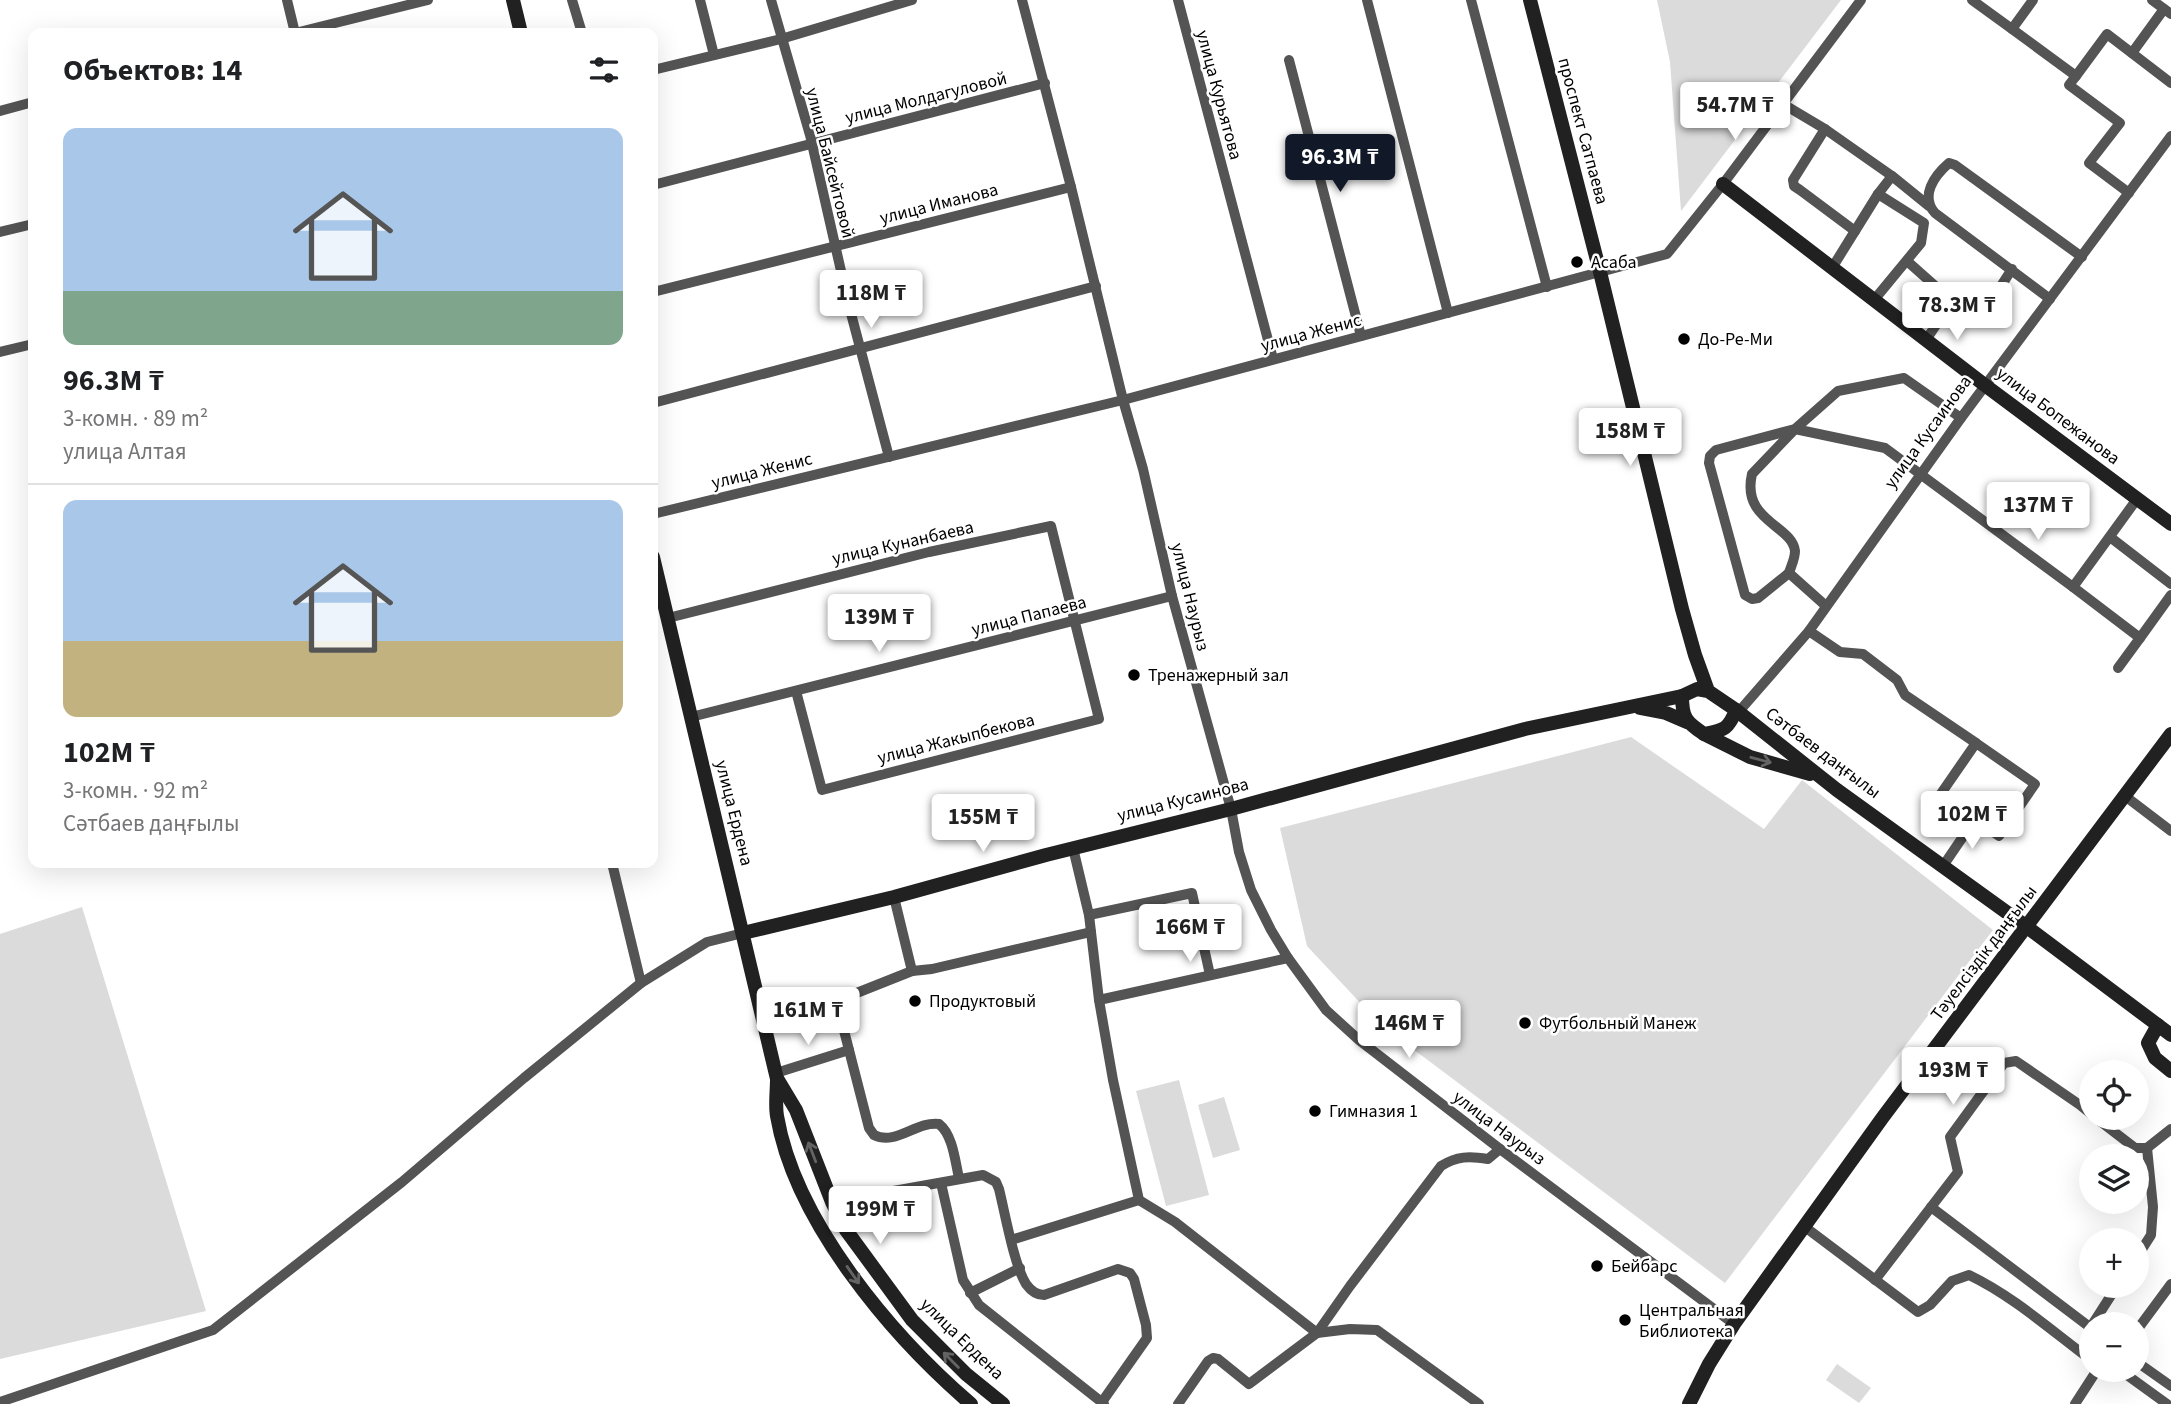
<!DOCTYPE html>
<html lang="ru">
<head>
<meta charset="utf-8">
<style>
  body { margin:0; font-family:"Source Sans 3",sans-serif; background:#f2f2f2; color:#202124; height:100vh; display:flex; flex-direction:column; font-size:26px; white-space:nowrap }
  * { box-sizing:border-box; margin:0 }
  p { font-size:23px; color:#757577 }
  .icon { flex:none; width:38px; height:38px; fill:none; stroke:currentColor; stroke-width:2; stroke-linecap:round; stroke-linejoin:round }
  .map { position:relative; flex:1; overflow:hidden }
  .side { position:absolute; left:28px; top:28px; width:630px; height:840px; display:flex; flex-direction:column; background:#fff; border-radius:14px; box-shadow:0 7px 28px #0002 }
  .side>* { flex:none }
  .fabs { position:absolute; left:2079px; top:1060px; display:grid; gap:14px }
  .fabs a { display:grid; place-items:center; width:70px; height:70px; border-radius:50%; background:#fff; box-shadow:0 7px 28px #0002; font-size:35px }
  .price { position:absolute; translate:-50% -60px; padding:0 16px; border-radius:7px; background:#fff; color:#222; font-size:23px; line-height:46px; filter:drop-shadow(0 2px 4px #0008) }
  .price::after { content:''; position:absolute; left:50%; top:42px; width:21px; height:16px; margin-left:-10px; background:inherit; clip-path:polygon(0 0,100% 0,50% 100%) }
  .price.current { background:#111827; color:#fff }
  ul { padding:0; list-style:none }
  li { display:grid; align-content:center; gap:14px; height:371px; padding:0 35px }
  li+li { border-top:2px solid #e0e0e0 }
  li span { display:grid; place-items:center; height:217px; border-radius:14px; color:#555 }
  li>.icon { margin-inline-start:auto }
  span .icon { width:126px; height:126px; fill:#fffc; stroke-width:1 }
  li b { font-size:30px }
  h2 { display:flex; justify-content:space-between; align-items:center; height:84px; padding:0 35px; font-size:30px }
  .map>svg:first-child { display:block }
  .green { fill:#dbdbdb }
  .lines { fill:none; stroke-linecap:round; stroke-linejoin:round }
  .street { stroke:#545454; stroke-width:10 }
  .secondary { stroke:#212121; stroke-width:14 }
  .oneway { stroke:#646464 }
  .poi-dot { fill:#000; stroke:#fff; stroke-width:2.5 }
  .labels { text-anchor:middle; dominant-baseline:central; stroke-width:5; stroke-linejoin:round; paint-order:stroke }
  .street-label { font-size:18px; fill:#000; stroke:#fff }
  .poi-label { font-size:18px; fill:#000; stroke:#fff; text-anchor:start }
</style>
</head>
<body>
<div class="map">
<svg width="2171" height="1404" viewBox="0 0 2171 1404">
  <rect width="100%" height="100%" fill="#fff"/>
  <!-- green -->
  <g class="green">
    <path d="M1657,0h184l-160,211 -11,-149z"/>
    <path d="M1631,737l133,92 38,-49 191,150 -268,353 -344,-258 -74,-79 -27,-118z"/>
    <path d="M82,907l124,404 -206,48v-425z"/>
    <path d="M1179,1080l30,115 -43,11 -30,-115z"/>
    <path d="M1224,1097l16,53 -27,8 -15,-53z"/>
    <path d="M1837,1364l34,24 -12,15 -33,-23z"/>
  </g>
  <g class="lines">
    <!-- street -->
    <g class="street">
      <path d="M287,0l8,33 133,-33"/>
      <path d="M572,0l10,33"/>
      <path d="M700,0l14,55"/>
      <path d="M771,0l39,135 39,171 40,151"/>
      <path d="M1022,0l49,187 52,213 20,69 29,127 59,213 8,43 12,38 20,40 17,28 38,52 33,30 141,109 234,175"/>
      <path d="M1178,0l95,359"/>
      <path d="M1367,0l81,313"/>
      <path d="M1471,0l76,287"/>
      <path d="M1972,0l40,29 21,-29"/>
      <path d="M2152,0l19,14"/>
      <path d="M2012,29l64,47 -7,9 51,38 -31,40 40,30"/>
      <path d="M2132,53l32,-44"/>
      <path d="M1289,60l72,276"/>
      <path d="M653,70l128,-31 131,-39"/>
      <path d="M2076,76l31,-42 64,49"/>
      <path d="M1783,104l42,25 -32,51 1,6 6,4 55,41 -23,37"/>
      <path d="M0,111l33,-9"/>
      <path d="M1825,129l67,47"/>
      <path d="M653,185l392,-102"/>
      <path d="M1855,231l23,-37 14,-18 37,30"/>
      <path d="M0,232l33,-8"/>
      <path d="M1907,261l45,40 25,17 4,-1 31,-48"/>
      <path d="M653,292l418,-105"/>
      <path d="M2050,299l-115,-86c-15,-17 -1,-37 14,-50l6,2 127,92"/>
      <path d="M1874,300l47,-57 3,-20 -46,-29"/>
      <path d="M1926,340l26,-39"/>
      <path d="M0,352l33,-8"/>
      <path d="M653,403l443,-117"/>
      <path d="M653,514l470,-114 544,-146 56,-70 138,-184"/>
      <path d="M2110,537l61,47"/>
      <path d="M1789,573c2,-7 6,-14 6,-22 -3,-26 -54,-30 -43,-77l43,-45 90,19 188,139 64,-88"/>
      <path d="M2073,587l67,51 -22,30"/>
      <path d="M1826,606l-37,-33 -31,25 -6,1 -7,-4 -36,-132 1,-7 6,-6 79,-21 43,-38 66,-13 57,40"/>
      <path d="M668,618l261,-66 122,-26 48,193 -277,71 -26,-99"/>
      <path d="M1809,631l31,21 23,2 34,26 8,15 71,48"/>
      <path d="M2140,638l31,-43"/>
      <path d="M1736,710l6,-2 67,-77 152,-213 210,-282"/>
      <path d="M691,717l481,-121"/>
      <path d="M1976,743l59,41 -36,52 -59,-41z"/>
      <path d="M2125,796l46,35"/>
      <path d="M1073,848l16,67 10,85 14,80 26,120 36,22 142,111 33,-4 27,1 102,74"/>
      <path d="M612,863l29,120"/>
      <path d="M1943,866l32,-47"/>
      <path d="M894,897l18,74 -68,27 -4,6 -1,7 30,117 5,7c22,11 42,-14 65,-11 14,11 16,37 20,54"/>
      <path d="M1089,915l103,-22 18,82"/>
      <path d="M912,971l20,-2 159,-37"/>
      <path d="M1099,1000l189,-42"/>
      <path d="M776,1073l73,-23"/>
      <path d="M2096,1118l39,30h12l24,-19"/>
      <path d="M941,1183l22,97 16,25 125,99"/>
      <path d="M832,1202l151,-27 13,7 3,7c6,24 15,76 27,95 5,7 10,11 18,11l74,-26 12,4 4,6 12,46 1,13 -45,64"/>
      <path d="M1931,1207l160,121"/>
      <path d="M1805,1227l113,85 12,-7 22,-24 17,-6c44,21 83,56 122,85"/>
      <path d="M1011,1240l128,-40"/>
      <path d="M2137,1257l14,-22 2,-28 -6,-59"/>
      <path d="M1875,1280l83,-108 -8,-35 54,-74 12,-2 64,44 11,9"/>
      <path d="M970,1293l50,-25"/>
      <path d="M2092,1325l25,-39"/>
      <path d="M2137,1330l34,-46"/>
      <path d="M2137,1362l34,24"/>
      <path d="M2120,1370l47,34"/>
      <path d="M0,1402l213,-72 189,-148 122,-104 117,-95 66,-41 36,-9"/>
      <path d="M1178,1404l30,-43 5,-3 5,1 31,25 68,-51 33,-47 91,-120c16,-10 28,-10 47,-7l12,-10"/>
      <path d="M2075,1404l22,-34"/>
    </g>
    <!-- secondary -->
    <g class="secondary">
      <path d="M513,0l8,33"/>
      <path d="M1530,0l70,272 82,337 13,46 13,36 28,19c-8,20 -12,20 -32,24 -18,-12 -22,-16 -22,-38l15,-7 11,2"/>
      <path d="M1723,184l263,202 185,138"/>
      <path d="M653,557l124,522c0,12 -2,26 0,37 18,106 115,220 194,288"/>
      <path d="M1640,708l26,5 21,9"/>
      <path d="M1736,710l101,80 190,137 144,108"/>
      <path d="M1704,734l46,23 60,17"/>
      <path d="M743,933l151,-36 152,-42 185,-46 294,-80 157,-33"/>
      <path d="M2158,1025l-10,18 7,15 16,13"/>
      <path d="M778,1080l18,30 36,92 14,28 66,90 54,54 37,30"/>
      <path d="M1689,1404l20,-40 25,-40 149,-207 288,-383"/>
    </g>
  </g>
  <!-- one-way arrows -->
  <defs><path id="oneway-shaft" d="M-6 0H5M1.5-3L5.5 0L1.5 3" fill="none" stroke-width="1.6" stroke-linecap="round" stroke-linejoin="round" transform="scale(1.75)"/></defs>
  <g class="oneway">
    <use href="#oneway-shaft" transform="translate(1761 760) rotate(15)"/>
    <use href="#oneway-shaft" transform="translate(812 1152) rotate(-111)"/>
    <use href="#oneway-shaft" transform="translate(853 1275) rotate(55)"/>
    <use href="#oneway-shaft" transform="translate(951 1360) rotate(-135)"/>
  </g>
  <!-- markers -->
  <g class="poi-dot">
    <circle cx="1577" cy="262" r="7"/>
    <circle cx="1684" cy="339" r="7"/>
    <circle cx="1134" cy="675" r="7"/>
    <circle cx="915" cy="1001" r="7"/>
    <circle cx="1525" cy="1023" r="7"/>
    <circle cx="1315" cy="1111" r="7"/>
    <circle cx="1597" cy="1266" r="7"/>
    <circle cx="1625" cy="1320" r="7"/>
  </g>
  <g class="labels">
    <!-- street labels -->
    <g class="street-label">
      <text transform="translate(1219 95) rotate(75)">улица Курьятова</text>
      <text transform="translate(926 98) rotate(-14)">улица Молдагуловой</text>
      <text transform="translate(1583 131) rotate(75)">проспект Сатпаева</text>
      <text transform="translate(830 163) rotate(76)">улица Байсейтовой</text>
      <text transform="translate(939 204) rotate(-14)">улица Иманова</text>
      <text transform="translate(1311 333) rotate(-15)">улица Женис</text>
      <text transform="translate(2058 416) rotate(37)">улица Бопежанова</text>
      <text transform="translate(1928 432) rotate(-54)">улица Кусаинова</text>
      <text transform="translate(762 471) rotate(-14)">улица Женис</text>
      <text transform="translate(903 543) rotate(-13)">улица Кунанбаева</text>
      <text transform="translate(1190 597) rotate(76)">улица Наурыз</text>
      <text transform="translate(1029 616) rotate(-14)">улица Папаева</text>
      <text transform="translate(956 739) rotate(-14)">улица Жакыпбекова</text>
      <text transform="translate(1823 753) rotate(37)">Сәтбаев даңғылы</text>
      <text transform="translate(1183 800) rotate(-14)">улица Кусаинова</text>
      <text transform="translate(734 813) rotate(76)">улица Ердена</text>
      <text transform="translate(1984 953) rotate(-53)">Тәуелсіздік даңғылы</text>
      <text transform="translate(1499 1128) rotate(37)">улица Наурыз</text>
      <text transform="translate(962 1339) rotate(44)">улица Ердена</text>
    </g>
    <!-- poi labels -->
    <g class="poi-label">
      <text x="1591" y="262">Асаба</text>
      <text x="1698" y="339">До-Ре-Ми</text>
      <text x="1148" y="675">Тренажерный зал</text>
      <text x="929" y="1001">Продуктовый</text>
      <text x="1539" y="1023">Футбольный Манеж</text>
      <text x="1329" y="1111">Гимназия 1</text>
      <text x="1611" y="1266">Бейбарс</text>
      <text x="1639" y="1310">Центральная<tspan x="1639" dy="21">Библиотека</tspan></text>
    </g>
  </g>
</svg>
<div class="fabs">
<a><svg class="icon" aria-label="locate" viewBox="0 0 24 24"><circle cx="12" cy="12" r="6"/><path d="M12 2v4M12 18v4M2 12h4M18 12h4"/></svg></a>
<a><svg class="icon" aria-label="layers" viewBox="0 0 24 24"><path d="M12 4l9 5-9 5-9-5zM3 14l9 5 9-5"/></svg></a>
<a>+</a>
<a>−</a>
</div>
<b class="price" style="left:1735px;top:142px">54.7M ₸</b>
<b class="price current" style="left:1340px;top:194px">96.3M ₸</b>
<b class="price" style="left:871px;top:330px">118M ₸</b>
<b class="price" style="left:1957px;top:342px">78.3M ₸</b>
<b class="price" style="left:1630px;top:468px">158M ₸</b>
<b class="price" style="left:2038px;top:542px">137M ₸</b>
<b class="price" style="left:879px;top:654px">139M ₸</b>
<b class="price" style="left:1972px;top:851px">102M ₸</b>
<b class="price" style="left:983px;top:854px">155M ₸</b>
<b class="price" style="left:1190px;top:964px">166M ₸</b>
<b class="price" style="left:808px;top:1047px">161M ₸</b>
<b class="price" style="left:1409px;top:1060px">146M ₸</b>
<b class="price" style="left:1953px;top:1107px">193M ₸</b>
<b class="price" style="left:880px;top:1246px">199M ₸</b>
<section class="side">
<h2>Объектов: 14<svg class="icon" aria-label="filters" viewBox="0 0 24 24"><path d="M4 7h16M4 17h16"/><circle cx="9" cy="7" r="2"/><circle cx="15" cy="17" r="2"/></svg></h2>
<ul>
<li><span style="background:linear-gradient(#a9c7e8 75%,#7fa58c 0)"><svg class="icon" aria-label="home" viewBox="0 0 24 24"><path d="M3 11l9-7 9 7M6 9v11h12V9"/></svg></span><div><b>96.3M ₸</b><p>3-комн. · 89 m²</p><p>улица Алтая</p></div></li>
<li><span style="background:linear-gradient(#a9c7e8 65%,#c2b280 0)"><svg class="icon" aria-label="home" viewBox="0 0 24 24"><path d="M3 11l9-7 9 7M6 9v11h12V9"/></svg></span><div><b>102M ₸</b><p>3-комн. · 92 m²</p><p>Сәтбаев даңғылы</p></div></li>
</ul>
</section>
</div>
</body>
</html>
